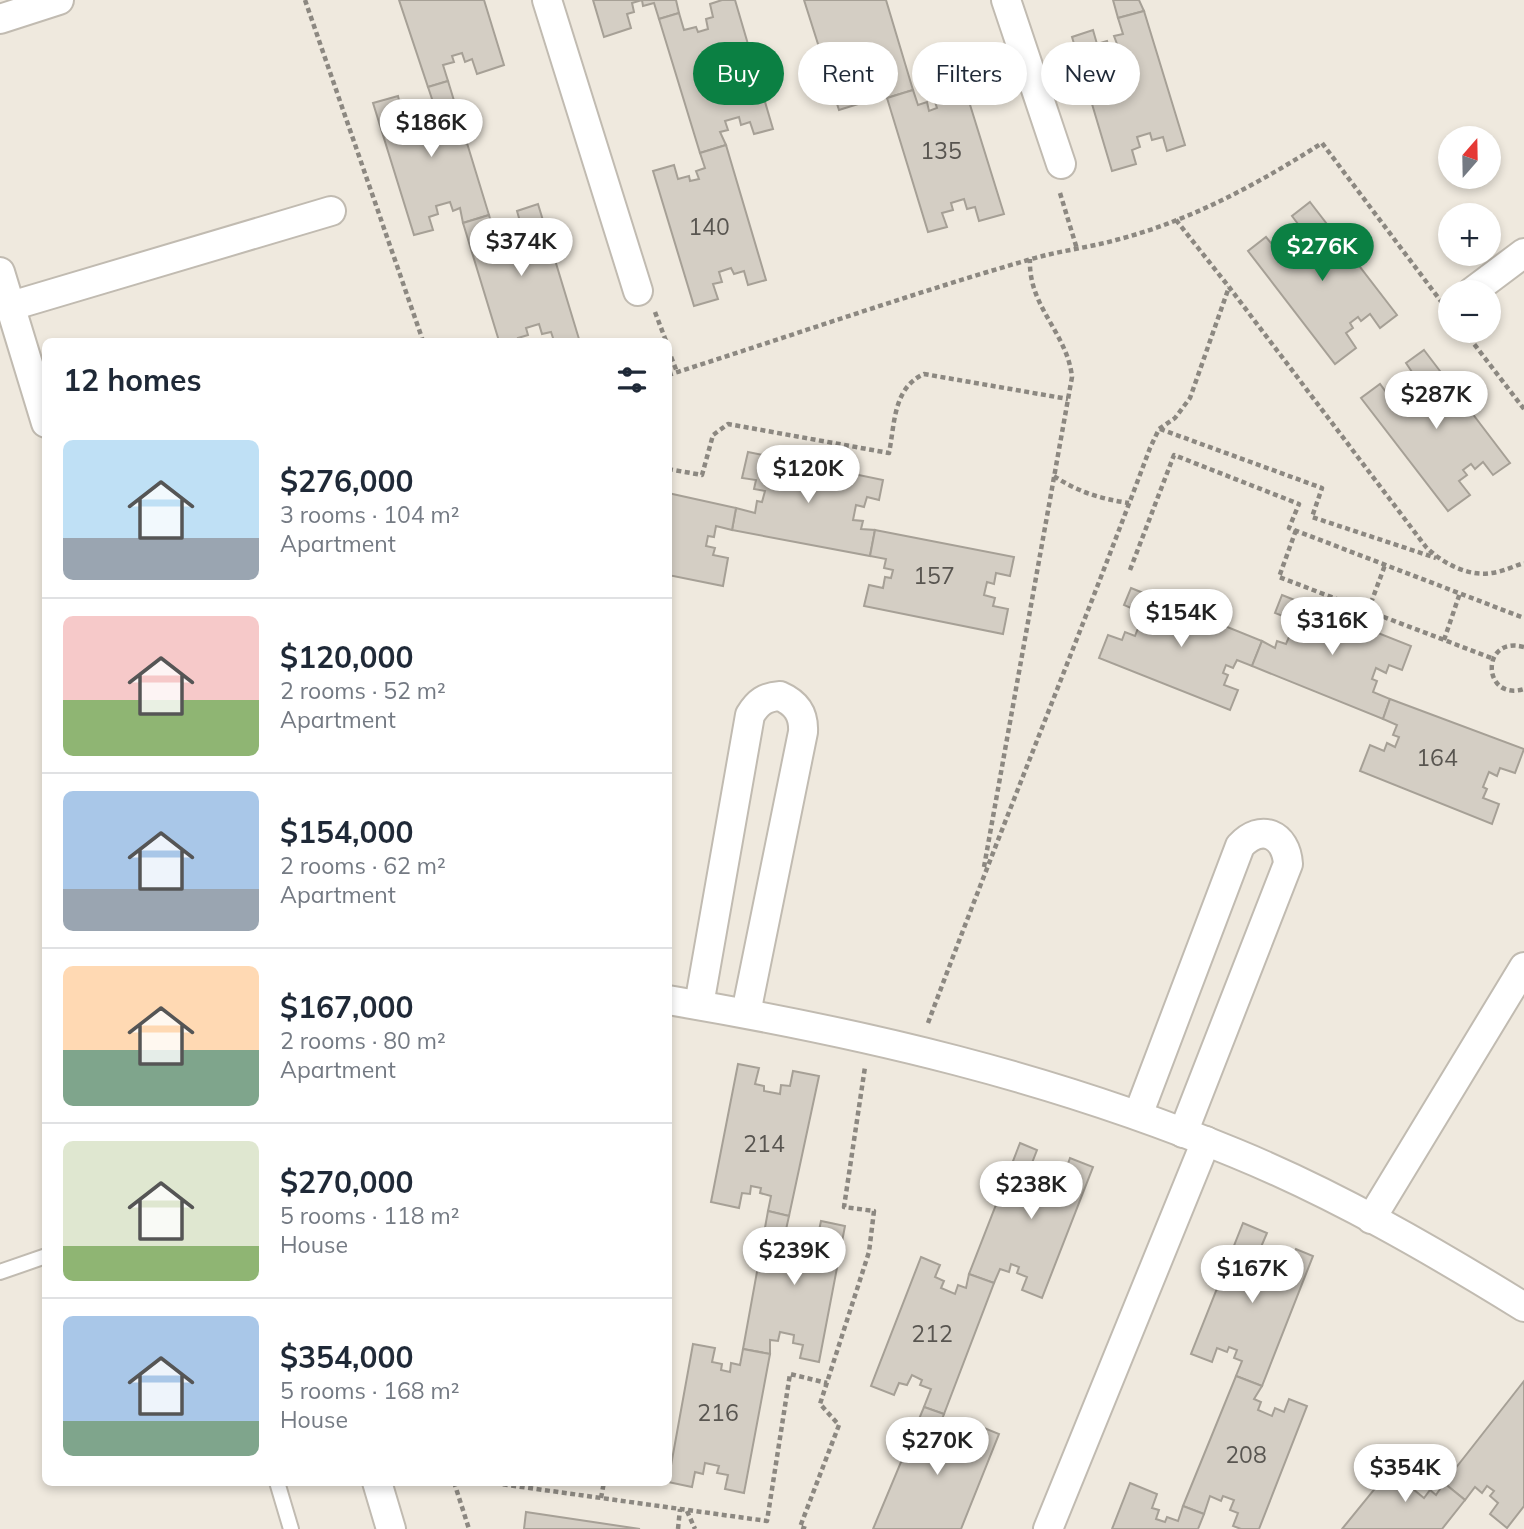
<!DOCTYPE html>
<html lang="en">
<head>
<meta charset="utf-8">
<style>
  body { margin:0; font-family:Mulish,sans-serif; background:#f2f2f3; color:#1f2937; height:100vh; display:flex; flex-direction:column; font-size:26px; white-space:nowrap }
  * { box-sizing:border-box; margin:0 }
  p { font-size:23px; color:#747a83 }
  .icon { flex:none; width:38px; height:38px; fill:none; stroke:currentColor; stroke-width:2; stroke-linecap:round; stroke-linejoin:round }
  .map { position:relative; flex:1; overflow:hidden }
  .side { position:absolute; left:42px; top:338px; width:630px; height:1148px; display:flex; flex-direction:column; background:#fff; border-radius:10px; box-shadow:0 4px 10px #0003 }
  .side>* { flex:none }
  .guide { position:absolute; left:693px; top:42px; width:665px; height:63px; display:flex; gap:14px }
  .needle { width:46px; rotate:20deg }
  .buttons { position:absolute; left:1438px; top:126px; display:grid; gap:14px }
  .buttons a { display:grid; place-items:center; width:63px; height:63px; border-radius:50%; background:#fff; box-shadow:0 4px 10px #0003; font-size:35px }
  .price { position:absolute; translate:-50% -60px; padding:0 16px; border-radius:24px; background:#fff; color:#222; font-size:23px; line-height:46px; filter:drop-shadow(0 2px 4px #0008) }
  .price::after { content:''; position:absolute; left:50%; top:42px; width:21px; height:16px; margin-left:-10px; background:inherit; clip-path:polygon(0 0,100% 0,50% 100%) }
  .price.on { background:#0b8043; color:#fff }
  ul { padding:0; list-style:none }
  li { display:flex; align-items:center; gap:21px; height:175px; padding:0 21px }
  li+li { border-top:2px solid #e0e1e3 }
  li span { display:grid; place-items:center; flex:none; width:196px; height:140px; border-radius:10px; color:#555 }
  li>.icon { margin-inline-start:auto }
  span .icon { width:84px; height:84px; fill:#fffc; stroke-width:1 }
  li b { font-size:30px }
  h2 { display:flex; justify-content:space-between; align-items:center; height:84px; padding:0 21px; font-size:30px }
  .tag { padding:0 24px; border-radius:32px; background:#fff; box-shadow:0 4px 10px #0003; font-size:24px; line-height:63px }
  .tag.on { background:#0b8043; color:#fff }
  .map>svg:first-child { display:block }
  .building { fill:#d4cec4; stroke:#a6a096; stroke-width:2 }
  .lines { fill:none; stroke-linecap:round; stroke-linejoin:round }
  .lane-casing { stroke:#c1bbb1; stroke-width:18 }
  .street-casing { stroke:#c1bbb1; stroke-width:32 }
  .path { stroke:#8c8881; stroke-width:4.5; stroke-dasharray:5 3.5; stroke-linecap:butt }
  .lane { stroke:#fff; stroke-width:14 }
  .street { stroke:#fff; stroke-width:28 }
  .labels { text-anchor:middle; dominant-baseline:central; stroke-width:7; stroke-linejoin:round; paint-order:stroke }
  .number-label { font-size:23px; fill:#585550 }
</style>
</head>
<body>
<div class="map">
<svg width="1524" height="1529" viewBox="0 0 1524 1529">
  <rect width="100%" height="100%" fill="#efe9de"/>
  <!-- building -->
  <g class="building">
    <path d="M399,0h85l20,65 -27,9 -5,-15 -7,3 -3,-9 -10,3 2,6 -11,3 5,16 -20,6z"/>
    <path d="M593,0h83l3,13 -20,6 -5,-16 -11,3 -1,-6 -10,3 2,9 -7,2 4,14 -27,9z"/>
    <path d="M722,0h13l38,129 -19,5 -4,-12 -9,3 -2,-8 -14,4 3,9 -8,2 6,13 -26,8 -41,-134 20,-6 5,17 12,-3 2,5 10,-3 -2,-10 7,-2 -3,-13z"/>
    <path d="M804,0h82l27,90 -26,8 -2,-15 -7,3 -3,-9 -14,4 2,8 -9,3 4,12 -19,6z"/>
    <path d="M1113,0h26l5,11 -26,7z"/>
    <path d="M1144,11l41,134 -18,6 -4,-14 -11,3 -2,-7 -13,4 3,10 -8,3 4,14 -24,7 -40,-134 21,-7 4,14 10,-3 2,6 8,-3 -3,-8 9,-2 -5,-16z"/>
    <path d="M962,79l42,135 -25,7 -4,-14 -8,2 -3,-10 -13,4 2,7 -11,3 5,14 -19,5 -41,-134 26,-8 5,15 9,-3 2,9 8,-3 -2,-6 10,-3 -4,-13z"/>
    <path d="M448,81l41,134 -26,8 -3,-15 -7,3 -3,-9 -14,4 2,8 -9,3 4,13 -19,5 -41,-132 25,-7 3,13 9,-3 3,11 10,-4 -1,-5 12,-3 -6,-18z"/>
    <path d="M726,145l40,135 -18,5 -4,-14 -10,3 -3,-6 -12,4 3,10 -9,2 5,15 -24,7 -41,-135 21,-6 4,14 11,-3 1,5 9,-2 -3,-8 9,-3 -5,-15z"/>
    <path d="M1310,202l87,113 -17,13 -10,-14 -9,7 -3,-4 -8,6 3,5 -7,5 10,15 -21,16 -87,-113 18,-14 10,12 8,-7 6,8 10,-8 -6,-9 7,-5 -9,-12z"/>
    <path d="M538,204l41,135 -25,2 -3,-9 -9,2 -3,-10 -13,4 2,7 -10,3 1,3h-20l-36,-118 26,-8 4,15 9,-2 2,8 9,-3 -2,-5 10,-3 -4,-14z"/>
    <path d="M1424,350l86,113 -17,12 -10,-13 -8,7 -4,-5 -8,6 4,5 -8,6 11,14 -22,16 -87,-113 19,-14 9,12 8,-6 6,7 11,-8 -7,-8 7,-6 -8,-12z"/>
    <path d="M748,452l135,28 -4,20 -12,-3 -3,10 -8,-2 -3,15 10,1 -2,8 14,1 -5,26 -138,-26 4,-22 19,5 2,-12 5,1 3,-11 -11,-2 2,-9 -14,-2z"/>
    <path d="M668,493l68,15 -4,22 -16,-4 -2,11 -6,-1 -2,10 9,2 -2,7 15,3 -5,28 -55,-11z"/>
    <path d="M875,530l139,27 -4,19 -14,-3 -2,11 -7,-2 -3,13 11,3 -2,8 15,3 -5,25 -139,-28 5,-21 14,3 2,-11 6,1 2,-8 -9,-2 2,-9 -16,-3z"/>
    <path d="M1131,588l131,53 -10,25 -15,-6 -4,8 -7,-3 -3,8 5,2 -4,10 14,5 -8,20 -131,-52 9,-23 14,5 3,-8 10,4 5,-13 -6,-2 4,-10 -14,-6z"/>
    <path d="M1282,595l129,51 -9,24 -13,-5 -3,8 -10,-5 -4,11 5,2 -4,11 17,7 -7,20 -131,-53 10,-25 13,7 2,-7 9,3 6,-14 -8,-3 4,-9 -13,-5z"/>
    <path d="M1390,699l134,50 -9,24 -15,-5 -3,8 -8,-4 -6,15 4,2 -4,9 16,6 -7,20 -132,-53 10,-26 14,6 3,-8 8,4 4,-10 -6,-2 4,-10 -14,-6z"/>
    <path d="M738,1064l21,4 -4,16 9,2v5l16,3 1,-9 9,1 3,-15 26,5 -30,140 -21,-5 3,-15 -11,-3 1,-5 -10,-2 -1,8 -8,-1 -3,15 -28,-6z"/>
    <path d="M1020,1143l17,7 -5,13 10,4 -2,7 12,5 4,-10 9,3 5,-14 23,9 -51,131 -20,-8 5,-13 -10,-4 2,-6 -8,-3 -2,8 -9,-3 -6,14 -25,-9z"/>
    <path d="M768,1211l21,5 -4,18 13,3 -1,5 11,2 1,-11 9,2 3,-14 24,5 -26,136 -19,-4 3,-13 -10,-2 1,-8 -14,-3 -2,9 -8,-1v14l-27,-5z"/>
    <path d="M1243,1223l24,10 -6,14 8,3 -4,10 13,5 3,-7 10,4 5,-13 17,7 -51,130 -26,-10 6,-15 -8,-3 3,-8 -8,-3 -2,5 -10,-4 -5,14 -21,-8z"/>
    <path d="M921,1257l19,8 -5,12 9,4 -3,7 14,6 3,-9 8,3 3,-14 25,9 -50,131 -20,-7 7,-18 -11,-4 2,-5 -10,-5 -5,10 -8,-2 -5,12 -23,-9z"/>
    <path d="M693,1344l22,4 -3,14 10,2 -1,6 9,2 1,-9 9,2 3,-16 27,5 -26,139 -19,-4 3,-14 -11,-2 2,-7 -14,-3 -2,11 -8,-2 -3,15 -24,-5z"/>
    <path d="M1236,1376l26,10 -8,13 7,3 -3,8 14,6 3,-8 9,4 5,-13 18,7 -48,123h-18l-8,-3 5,-13 -8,-3 4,-10 -11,-4 -2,5 -11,-5 -6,18 -21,-8z"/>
    <path d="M1524,1381v125l-17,22 -17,-14 8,-11 -8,-7 4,-5 -7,-5 -5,7 -7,-6 -10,13 -21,-17z"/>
    <path d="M924,1407l20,7 -6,15 11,4 -2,6 9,4 3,-9 7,3 6,-14 27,11 -38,95h-88z"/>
    <path d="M1403,1454l15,11 -8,11 8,6 -5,7 11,9 6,-8 6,5 8,-12 21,17 -23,29h-100z"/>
    <path d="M1130,1483l27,11 -5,14 7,2 -3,9 9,3 2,-5 11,4 5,-15 21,8 -6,15h-86z"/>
    <path d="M526,1512l47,7 67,10h-116z"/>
  </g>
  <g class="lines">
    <defs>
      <g id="lane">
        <path d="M0,1272l46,-16"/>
        <path d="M277,1482l14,47"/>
      </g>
      <g id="street">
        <path d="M547,0l91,291"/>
        <path d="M1006,0l55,164"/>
        <path d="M0,19l59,-19"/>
        <path d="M0,272l46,151"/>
        <path d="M1472,292l52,-39"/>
        <path d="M11,306l320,-95"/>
        <path d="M668,1000c195,33 384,77 567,153 100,41 197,97 289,154"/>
        <path d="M699,1005l51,-290c8,-13 15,-18 30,-19 16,7 24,18 23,36l-57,281"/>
        <path d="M1138,1115l102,-269c21,-23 46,-12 48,18l-105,269"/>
        <path d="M1371,1219l153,-252"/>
        <path d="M377,1482l14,47"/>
        <path d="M1048,1529l158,-388"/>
      </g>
    </defs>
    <!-- lane casing -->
    <use href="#lane" class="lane-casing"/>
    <!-- street casing -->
    <use href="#street" class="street-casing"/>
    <!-- path -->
    <g class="path">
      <path d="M305,0l118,341"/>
      <path d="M1060,193l17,56"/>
      <path d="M1176,220l53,67 197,260c16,16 42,30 66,26 10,-1 22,-7 32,-10"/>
      <path d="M655,312l11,29"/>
      <path d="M1464,331l60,78"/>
      <path d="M668,349l9,23"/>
      <path d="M668,375c120,-38 239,-80 360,-115 29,-9 59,-12 88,-20 74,-19 142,-56 206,-97l121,161"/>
      <path d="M1160,429l162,59 -10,29 124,41"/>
      <path d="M668,469l34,6 11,-40 15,-11 161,29c6,-30 4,-65 35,-79l144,25"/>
      <path d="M1054,476c24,16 47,23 75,27"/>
      <path d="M1296,530l-17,47 215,82"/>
      <path d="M1130,570l44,-115 125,49 -10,24 235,90"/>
      <path d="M1368,611l17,-46"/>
      <path d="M1444,640l16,-47"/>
      <path d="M1524,647c-44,-12 -42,55 0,42"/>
      <path d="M984,867l88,-490c-5,-45 -44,-70 -42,-118"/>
      <path d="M928,1023c72,-193 150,-382 222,-575l9,-19 16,-11 15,-20 39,-111"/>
      <path d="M454,1482l15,47"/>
      <path d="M486,1482l281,39 23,-147 37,9"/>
      <path d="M601,1498l3,-16"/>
      <path d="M687,1511l8,18"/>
      <path d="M678,1529l2,-20"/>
      <path d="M806,1529l-6,-2 39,-102 -19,-21 49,-152 5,-41 -30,-4 21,-140"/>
    </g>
    <!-- lane -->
    <use href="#lane" class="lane"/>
    <!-- street -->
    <use href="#street" class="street"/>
  </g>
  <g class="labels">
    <!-- number labels -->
    <g class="number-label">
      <text x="941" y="150">135</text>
      <text x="709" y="226">140</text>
      <text x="934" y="575">157</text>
      <text x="1437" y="757">164</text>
      <text x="764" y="1143">214</text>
      <text x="932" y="1333">212</text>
      <text x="718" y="1412">216</text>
      <text x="1246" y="1454">208</text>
    </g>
  </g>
</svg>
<div class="buttons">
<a><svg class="needle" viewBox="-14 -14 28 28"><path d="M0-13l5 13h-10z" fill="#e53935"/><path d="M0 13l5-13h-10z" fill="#747a83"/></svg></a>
<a>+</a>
<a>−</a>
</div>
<b class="price" style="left:431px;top:159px">$186K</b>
<b class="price" style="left:521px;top:278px">$374K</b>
<b class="price on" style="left:1322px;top:283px">$276K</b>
<b class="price" style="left:1436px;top:431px">$287K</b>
<b class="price" style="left:808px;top:505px">$120K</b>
<b class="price" style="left:1181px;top:649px">$154K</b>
<b class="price" style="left:1332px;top:657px">$316K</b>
<b class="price" style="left:1031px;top:1221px">$238K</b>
<b class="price" style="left:794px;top:1287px">$239K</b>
<b class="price" style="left:1252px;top:1305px">$167K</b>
<b class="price" style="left:937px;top:1477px">$270K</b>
<b class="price" style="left:1405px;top:1504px">$354K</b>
<div class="guide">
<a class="tag on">Buy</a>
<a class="tag">Rent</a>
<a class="tag">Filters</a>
<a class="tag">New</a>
</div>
<section class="side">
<h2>12 homes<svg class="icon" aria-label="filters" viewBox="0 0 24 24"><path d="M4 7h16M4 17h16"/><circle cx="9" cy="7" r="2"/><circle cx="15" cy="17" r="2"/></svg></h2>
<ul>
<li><span style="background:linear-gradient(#bfe0f5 70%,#9aa5b1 0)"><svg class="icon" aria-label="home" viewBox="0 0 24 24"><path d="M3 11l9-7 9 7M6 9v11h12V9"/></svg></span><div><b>$276,000</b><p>3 rooms · 104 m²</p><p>Apartment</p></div></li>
<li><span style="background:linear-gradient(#f6c9c9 60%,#8fb573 0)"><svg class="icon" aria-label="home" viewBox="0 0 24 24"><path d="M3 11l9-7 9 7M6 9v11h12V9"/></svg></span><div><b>$120,000</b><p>2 rooms · 52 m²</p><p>Apartment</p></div></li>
<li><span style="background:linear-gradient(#a9c7e8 70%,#9aa5b1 0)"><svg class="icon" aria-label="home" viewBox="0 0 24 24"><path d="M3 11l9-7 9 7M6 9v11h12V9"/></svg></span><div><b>$154,000</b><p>2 rooms · 62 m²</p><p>Apartment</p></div></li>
<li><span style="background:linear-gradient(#ffd9b3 60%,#7fa58c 0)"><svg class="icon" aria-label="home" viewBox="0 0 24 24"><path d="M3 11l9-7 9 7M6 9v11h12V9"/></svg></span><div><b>$167,000</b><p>2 rooms · 80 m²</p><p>Apartment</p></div></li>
<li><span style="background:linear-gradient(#dfe7d0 75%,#8fb573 0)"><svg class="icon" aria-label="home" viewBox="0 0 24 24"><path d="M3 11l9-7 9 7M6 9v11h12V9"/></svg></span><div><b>$270,000</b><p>5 rooms · 118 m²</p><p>House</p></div></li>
<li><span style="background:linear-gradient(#a9c7e8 75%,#7fa58c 0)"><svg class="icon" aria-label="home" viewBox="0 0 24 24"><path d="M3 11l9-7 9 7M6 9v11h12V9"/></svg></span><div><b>$354,000</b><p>5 rooms · 168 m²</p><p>House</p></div></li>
</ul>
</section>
</div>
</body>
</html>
